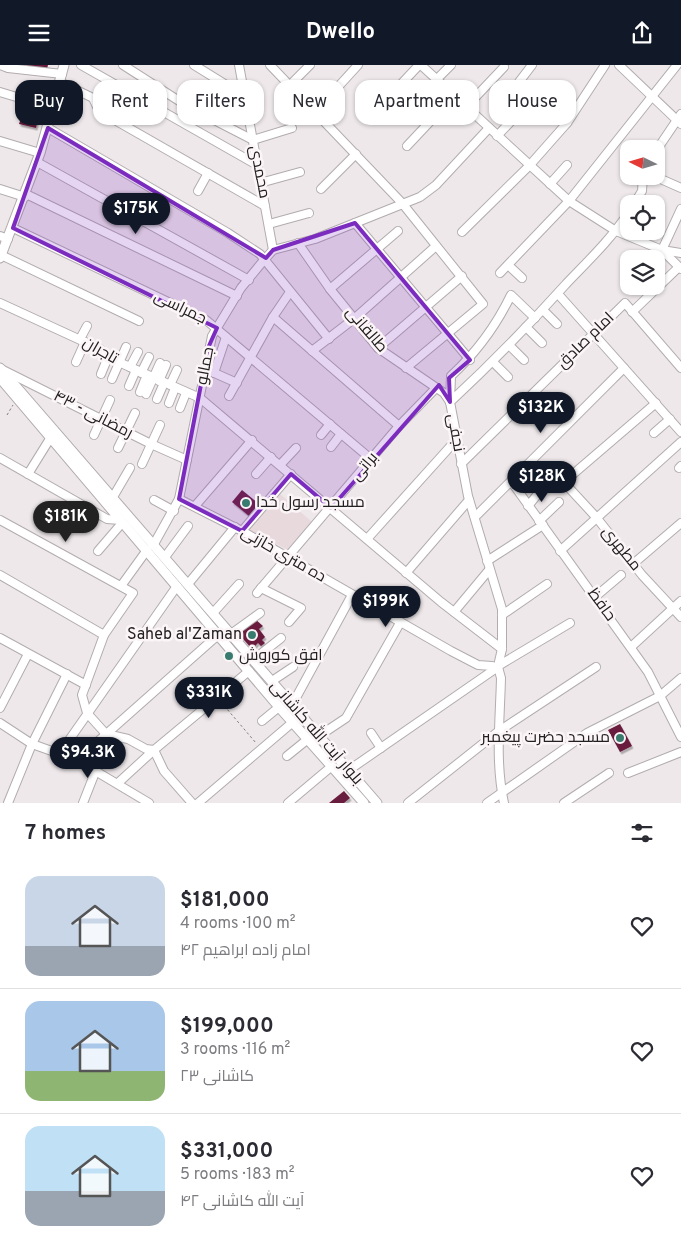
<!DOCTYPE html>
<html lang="en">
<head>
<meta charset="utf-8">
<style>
  body { margin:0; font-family:Overpass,Cairo,sans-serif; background:#f7f7f7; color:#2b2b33; height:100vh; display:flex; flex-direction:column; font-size:19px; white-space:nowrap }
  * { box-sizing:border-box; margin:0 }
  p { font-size:16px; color:#7c7c81 }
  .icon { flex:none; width:28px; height:28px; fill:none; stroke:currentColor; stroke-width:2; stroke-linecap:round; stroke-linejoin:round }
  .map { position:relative; height:738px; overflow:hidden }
  .drawer { display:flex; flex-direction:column; background:#fff; flex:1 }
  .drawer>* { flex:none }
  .banner { position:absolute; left:15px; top:15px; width:651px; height:45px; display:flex; gap:10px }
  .needle { width:32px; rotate:275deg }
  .controls { position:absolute; left:620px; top:75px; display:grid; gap:10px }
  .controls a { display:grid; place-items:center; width:45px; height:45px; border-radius:10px; background:#fff; box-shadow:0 1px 4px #0004; font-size:25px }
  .price { position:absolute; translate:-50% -42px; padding:0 11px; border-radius:18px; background:#111827; color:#fff; font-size:16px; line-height:32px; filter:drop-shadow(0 1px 2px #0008) }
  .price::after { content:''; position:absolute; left:50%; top:30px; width:15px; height:11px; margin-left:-8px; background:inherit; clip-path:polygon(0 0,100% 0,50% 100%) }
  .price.on { background:#222; color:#fff }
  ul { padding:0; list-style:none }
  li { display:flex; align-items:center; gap:15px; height:125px; padding:0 25px }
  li+li { border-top:1px solid #e1e1e2 }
  li span { display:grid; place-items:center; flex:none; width:140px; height:100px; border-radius:15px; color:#555 }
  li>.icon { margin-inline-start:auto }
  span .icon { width:60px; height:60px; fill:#fffc; stroke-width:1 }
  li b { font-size:21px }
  h2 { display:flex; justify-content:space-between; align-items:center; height:60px; padding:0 25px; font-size:21px }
  .tag { padding:0 18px; border-radius:15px; background:#fff; box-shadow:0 1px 4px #0004; font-size:18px; line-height:45px }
  .tag.on { background:#111827; color:#fff }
  header { display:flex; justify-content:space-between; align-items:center; height:65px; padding:0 25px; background:#111827; color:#fff; font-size:22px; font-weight:700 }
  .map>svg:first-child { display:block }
  .built { fill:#e8d9dd }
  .building { fill:#691d3d; filter:url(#shadow) }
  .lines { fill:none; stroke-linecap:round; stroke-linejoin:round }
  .minor-casing { stroke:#b2acae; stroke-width:10 }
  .major-casing { stroke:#b2acae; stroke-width:11 }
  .path { stroke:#827d7f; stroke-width:1; stroke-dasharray:2.5 2.5; stroke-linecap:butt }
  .minor { stroke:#fff; stroke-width:8 }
  .major { stroke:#fff; stroke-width:9 }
  .marked { fill:#7b2cbf; fill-opacity:0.2; stroke:#7b2cbf; stroke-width:4; stroke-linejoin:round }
  .poi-dot { fill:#397c6f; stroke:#fcf5f7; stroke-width:2 }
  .labels { text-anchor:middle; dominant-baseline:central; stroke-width:5; stroke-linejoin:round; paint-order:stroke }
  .street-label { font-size:16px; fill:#232021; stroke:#fcf5f7 }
  .poi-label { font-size:16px; fill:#232021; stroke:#fcf5f7; text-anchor:start }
</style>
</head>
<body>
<header><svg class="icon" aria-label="menu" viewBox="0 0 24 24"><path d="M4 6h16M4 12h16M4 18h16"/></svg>Dwello<svg class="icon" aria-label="share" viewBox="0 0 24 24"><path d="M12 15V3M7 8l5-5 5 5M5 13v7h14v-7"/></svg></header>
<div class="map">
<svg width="681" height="738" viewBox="0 0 681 738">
  <defs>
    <filter id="shadow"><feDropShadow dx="1.5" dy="2.5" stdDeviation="0" flood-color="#0004"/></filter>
  </defs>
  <rect width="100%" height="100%" fill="#eee8ea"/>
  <!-- built -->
  <path class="built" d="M279,428l33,29 -24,28 -37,-19 -2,-4z"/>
  <!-- building -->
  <g class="building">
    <path d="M27,0h21l-1,4 -20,-1z"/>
    <path d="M25,42l15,3 -4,18 -17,-4z"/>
    <path d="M242,425l17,14 -10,12 -17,-14z"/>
    <path d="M255,554l8,7 -4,3 6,8 -3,3 3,3 -4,3 -3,-3 -6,6 -14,-16z"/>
    <path d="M620,659l12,22 -12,6 -12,-22z"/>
    <path d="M344,726l6,7 -6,5h-15z"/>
  </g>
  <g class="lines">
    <defs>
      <g id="minor">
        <path d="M0,0l8,3 54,6"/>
        <path d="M81,0l176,100"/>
        <path d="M123,0l64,41 66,34 39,-12"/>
        <path d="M194,0l50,31"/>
        <path d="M239,0l34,185"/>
        <path d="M270,0l132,138 81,101 -77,64"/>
        <path d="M421,0l148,136 47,30 46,19 19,19"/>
        <path d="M532,0l-13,17 48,41"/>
        <path d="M619,0l62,59"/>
        <path d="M437,14l14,-14"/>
        <path d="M60,17l33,16 6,13 166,95"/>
        <path d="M289,21l21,-21"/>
        <path d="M337,23l21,-23"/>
        <path d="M0,27l53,16"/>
        <path d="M467,41l37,-39"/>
        <path d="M373,49l46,-49"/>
        <path d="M48,63l180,105 32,21 69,85"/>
        <path d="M497,71l20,-21"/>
        <path d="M0,76l40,12"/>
        <path d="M407,81l48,-51"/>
        <path d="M656,86l25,-37"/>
        <path d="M37,97l212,118"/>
        <path d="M654,111l27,12"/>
        <path d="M260,118l40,-11"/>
        <path d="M550,119l17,-19"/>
        <path d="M0,124l25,8"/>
        <path d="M321,124l35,-35"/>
        <path d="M198,126l10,-18"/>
        <path d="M26,129l211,102"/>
        <path d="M634,139l8,-13 1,-15"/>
        <path d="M681,144l-19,41 19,3"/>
        <path d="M355,158l115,137"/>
        <path d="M269,159l40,-11"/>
        <path d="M13,163l193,92 165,139"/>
        <path d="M462,167l67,-66 38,-43 38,-58"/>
        <path d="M0,171l8,3"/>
        <path d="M298,178l32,46 48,59 66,45 6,9"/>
        <path d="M1,190l138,66"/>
        <path d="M508,200l14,13"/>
        <path d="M500,208l69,-72 108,-136"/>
        <path d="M330,224l68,-58"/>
        <path d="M558,229l123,138"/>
        <path d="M0,238l100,46 5,7 95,42 241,204 61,47"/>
        <path d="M543,245l14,14"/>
        <path d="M632,247l47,-45"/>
        <path d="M273,252l126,109"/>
        <path d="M526,262l16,16"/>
        <path d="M80,274l7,-13"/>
        <path d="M509,280l15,15"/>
        <path d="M378,283l84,-72"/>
        <path d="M312,286l43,-33 81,-72"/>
        <path d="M76,297l9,-20"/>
        <path d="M493,297l15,15"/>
        <path d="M130,302l8,-15"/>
        <path d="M3,305l148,74 36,16"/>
        <path d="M210,306l27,12"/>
        <path d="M141,308l8,-16"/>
        <path d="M214,308l12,-36"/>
        <path d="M101,309l7,-17"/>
        <path d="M112,314l14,-32"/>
        <path d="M159,316l7,-16"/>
        <path d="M170,320l7,-15"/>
        <path d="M129,321l7,-16"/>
        <path d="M140,327l7,-17"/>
        <path d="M146,329l14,-31"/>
        <path d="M229,331l44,-79 17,-25"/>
        <path d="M157,334l7,-16"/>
        <path d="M450,337l1,-26c26,-24 45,-50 60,-81l24,23"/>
        <path d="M169,338l6,-15"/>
        <path d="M180,343l6,-15"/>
        <path d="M654,368l16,-14"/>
        <path d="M94,370l16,-35"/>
        <path d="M321,370l9,-11"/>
        <path d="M331,382l10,-13"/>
        <path d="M118,383l17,-35"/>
        <path d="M0,393l107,61 13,1"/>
        <path d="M142,399l18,-39"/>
        <path d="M461,399l164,-161 56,65"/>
        <path d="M280,400l16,-17"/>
        <path d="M679,403l2,-2"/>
        <path d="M28,409l23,-37"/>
        <path d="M256,409l15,-17"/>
        <path d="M511,416l137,191 33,65"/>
        <path d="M565,416l91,-78"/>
        <path d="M113,432l17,-29"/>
        <path d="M179,434l63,32 209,120 27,14 14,1"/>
        <path d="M154,435l20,11"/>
        <path d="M195,441l57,-66"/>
        <path d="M528,441l23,-28 7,-2 38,41 46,58 39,42"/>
        <path d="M475,452l149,-149"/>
        <path d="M0,455l133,73 -29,42 -22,60 5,18 19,21 22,5 18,10 8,1"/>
        <path d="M539,456l20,-19"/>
        <path d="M242,466l49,-57"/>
        <path d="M367,474l90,-100"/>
        <path d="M154,479l25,-45 33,-163 29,-48 23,-28 9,-10 42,-11 105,-42 16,-12 53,-57"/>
        <path d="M98,486l24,-28"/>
        <path d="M560,486l121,-109"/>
        <path d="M165,492l23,-31"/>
        <path d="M487,496l56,-36"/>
        <path d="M633,499l48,-41"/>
        <path d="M406,508l63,-73"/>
        <path d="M0,510l104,60"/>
        <path d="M188,519l47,-57"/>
        <path d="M121,521l26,-36"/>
        <path d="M261,523l40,20 -12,14"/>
        <path d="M257,528l142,-167 37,-38"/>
        <path d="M595,532l26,-22"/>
        <path d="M454,547l35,-42"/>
        <path d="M213,548l26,-29"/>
        <path d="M502,550l45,-31"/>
        <path d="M231,569l29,-21"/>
        <path d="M0,573l86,47"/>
        <path d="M631,582l50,-46"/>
        <path d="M253,595l28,-22"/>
        <path d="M498,601l4,-17v-40l-34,-113 -18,-94c41,-38 79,-77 116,-118 22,-23 45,-45 63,-72"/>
        <path d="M498,601l72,-43"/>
        <path d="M498,602l3,11c-1,42 -6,84 3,125"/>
        <path d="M272,616l21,-14"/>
        <path d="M292,640l60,-110"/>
        <path d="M0,643l28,-54"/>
        <path d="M262,656l17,-14"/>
        <path d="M0,658l32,21 45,16 72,43"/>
        <path d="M371,668l10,15"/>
        <path d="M319,671l27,-18 54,-95"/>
        <path d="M154,685l10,21 28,32"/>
        <path d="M60,688l117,-167"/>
        <path d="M287,691l21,-17"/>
        <path d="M77,695l141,-125"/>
        <path d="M349,705l146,-101"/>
        <path d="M628,708l53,-21"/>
        <path d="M118,718l36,-33 95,-79"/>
        <path d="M8,738l24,-59 35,-70"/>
        <path d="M83,738l13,-33"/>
        <path d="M198,738l95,-81"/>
        <path d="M288,738l44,-37"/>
        <path d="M408,738l91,-72 97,-64"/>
        <path d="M487,738l100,-70 73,-37 21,-18"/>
        <path d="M564,738l45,-30"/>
      </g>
      <g id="major">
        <path d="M0,193l40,-105 24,-88"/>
        <path d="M0,303l377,435"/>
        <path d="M0,313l279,329 85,96"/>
      </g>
    </defs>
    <!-- minor casing -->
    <use href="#minor" class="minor-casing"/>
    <!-- major casing -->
    <use href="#major" class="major-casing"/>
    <!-- path -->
    <g class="path">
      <path d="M7,350l6,-10"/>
      <path d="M221,637l35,41"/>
    </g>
    <!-- minor -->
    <use href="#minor" class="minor"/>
    <!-- major -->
    <use href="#major" class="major"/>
  </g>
  <!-- marked area -->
  <path class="marked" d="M48,63l218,130 7,-8 82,-27 115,137 -21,18 1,24 -11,-17 -108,123 -40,-34 -49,57 -63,-32 29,-151 9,-20 -204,-100z"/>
  <!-- markers -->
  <g class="poi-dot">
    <circle cx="246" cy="438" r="5"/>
    <circle cx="252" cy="570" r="5"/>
    <circle cx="229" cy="591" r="5"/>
    <circle cx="620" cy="673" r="5"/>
  </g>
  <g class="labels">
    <!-- street labels -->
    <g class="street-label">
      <text transform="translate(259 107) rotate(79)">محمدی</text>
      <text transform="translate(180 243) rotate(26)">جمراسی</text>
      <text transform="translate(366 265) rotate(49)">طالقانی</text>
      <text transform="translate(586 276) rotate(-44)">امام صادق</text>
      <text transform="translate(100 286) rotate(30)">تاجران</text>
      <text transform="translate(206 301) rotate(-79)">جمالو</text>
      <text transform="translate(93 350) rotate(27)">رمضانی - ۴۳</text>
      <text transform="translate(455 368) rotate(80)">نجفی</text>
      <text transform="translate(365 402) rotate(-50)">براتی</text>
      <text transform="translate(621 484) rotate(51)">مطهری</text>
      <text transform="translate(283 490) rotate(30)">ده متری خازنی</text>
      <text transform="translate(601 540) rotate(54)">حافظ</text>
      <text transform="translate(316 668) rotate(49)">بلوار آیت الله کاشانی</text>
    </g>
    <!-- poi labels -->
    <g class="poi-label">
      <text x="256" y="438">مسجد رسول خدا</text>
      <text x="242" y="570" text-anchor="end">Saheb al'Zaman</text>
      <text x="239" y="591">افق کوروش</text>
      <text x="610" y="673" text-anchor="end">مسجد حضرت پیغمبر</text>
    </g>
  </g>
</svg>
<div class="controls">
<a><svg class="needle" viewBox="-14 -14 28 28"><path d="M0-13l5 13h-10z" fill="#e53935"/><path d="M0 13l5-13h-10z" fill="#7c7c81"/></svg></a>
<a><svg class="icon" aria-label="locate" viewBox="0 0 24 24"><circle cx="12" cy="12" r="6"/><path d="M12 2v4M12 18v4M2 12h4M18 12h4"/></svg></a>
<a><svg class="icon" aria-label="layers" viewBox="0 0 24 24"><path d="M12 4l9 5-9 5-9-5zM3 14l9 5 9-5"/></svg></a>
</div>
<b class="price" style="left:136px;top:170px">$175K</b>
<b class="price" style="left:541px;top:369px">$132K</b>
<b class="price" style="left:542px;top:438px">$128K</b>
<b class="price on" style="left:66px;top:478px">$181K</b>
<b class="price" style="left:386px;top:563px">$199K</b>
<b class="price" style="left:209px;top:654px">$331K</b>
<b class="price" style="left:88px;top:714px">$94.3K</b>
<div class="banner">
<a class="tag on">Buy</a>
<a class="tag">Rent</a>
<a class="tag">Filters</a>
<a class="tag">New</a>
<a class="tag">Apartment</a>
<a class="tag">House</a>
</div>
</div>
<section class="drawer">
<h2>7 homes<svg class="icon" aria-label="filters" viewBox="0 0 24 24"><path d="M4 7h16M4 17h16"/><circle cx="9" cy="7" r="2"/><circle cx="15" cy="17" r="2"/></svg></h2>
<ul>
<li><span style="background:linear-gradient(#c9d6e8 70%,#9aa5b1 0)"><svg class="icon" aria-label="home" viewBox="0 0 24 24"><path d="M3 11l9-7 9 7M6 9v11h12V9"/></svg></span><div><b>$181,000</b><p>4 rooms · 100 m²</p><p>امام زاده ابراهیم ۴۲</p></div><svg class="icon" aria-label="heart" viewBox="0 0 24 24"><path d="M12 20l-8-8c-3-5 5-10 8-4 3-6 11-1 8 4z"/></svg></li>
<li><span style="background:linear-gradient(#a9c7e8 70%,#8fb573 0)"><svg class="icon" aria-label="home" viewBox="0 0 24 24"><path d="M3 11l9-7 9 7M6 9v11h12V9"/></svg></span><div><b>$199,000</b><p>3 rooms · 116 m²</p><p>کاشانی ۲۳</p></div><svg class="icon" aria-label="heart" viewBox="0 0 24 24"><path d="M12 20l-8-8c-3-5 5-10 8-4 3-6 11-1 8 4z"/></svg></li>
<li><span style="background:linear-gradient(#bfe0f5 65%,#9aa5b1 0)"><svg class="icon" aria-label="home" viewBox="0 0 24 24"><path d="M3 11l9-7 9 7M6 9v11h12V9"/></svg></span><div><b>$331,000</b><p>5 rooms · 183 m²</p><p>آیت الله کاشانی ۴۲</p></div><svg class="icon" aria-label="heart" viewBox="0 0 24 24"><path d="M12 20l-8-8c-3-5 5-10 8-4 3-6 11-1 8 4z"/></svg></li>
</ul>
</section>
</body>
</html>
